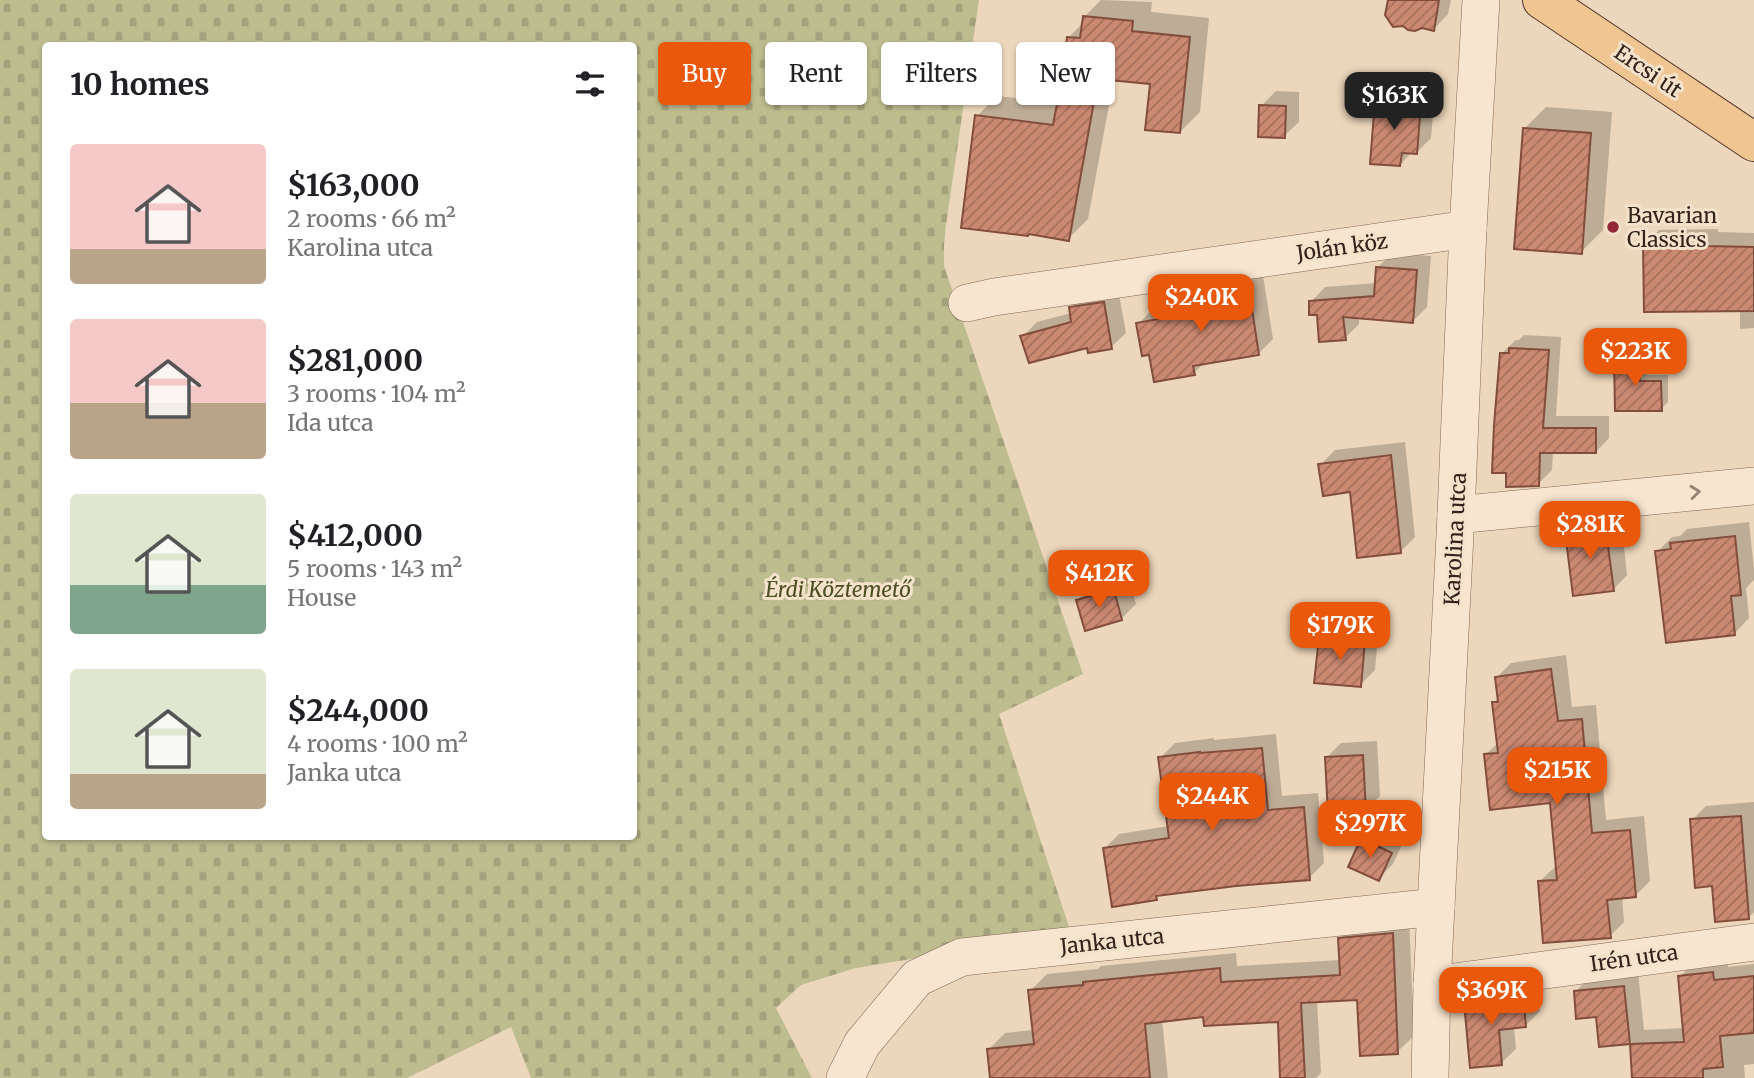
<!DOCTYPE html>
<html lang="en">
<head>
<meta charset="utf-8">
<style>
  body { margin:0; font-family:Merriweather,serif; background:#f6f6f6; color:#202124; height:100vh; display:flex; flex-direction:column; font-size:26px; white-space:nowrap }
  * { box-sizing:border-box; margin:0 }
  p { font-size:23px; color:#757577 }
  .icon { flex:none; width:38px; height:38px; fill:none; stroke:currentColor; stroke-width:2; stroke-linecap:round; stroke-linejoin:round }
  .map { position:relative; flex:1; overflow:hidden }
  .drawer { position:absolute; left:42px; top:42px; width:595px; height:798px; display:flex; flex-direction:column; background:#fff; border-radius:7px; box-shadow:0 2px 5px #0004 }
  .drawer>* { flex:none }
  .banner { position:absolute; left:658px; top:42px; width:665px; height:63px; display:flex; gap:14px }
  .price { position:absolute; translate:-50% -60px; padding:0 16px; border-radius:14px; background:#ea580c; color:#fff; font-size:23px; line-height:46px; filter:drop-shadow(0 2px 4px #0008) }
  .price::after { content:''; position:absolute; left:50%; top:42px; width:21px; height:16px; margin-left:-10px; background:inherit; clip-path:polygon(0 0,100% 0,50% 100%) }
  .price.current { background:#222; color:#fff }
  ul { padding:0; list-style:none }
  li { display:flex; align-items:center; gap:21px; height:175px; padding:0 28px }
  li span { display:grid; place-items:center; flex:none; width:196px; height:140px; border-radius:7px; color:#555 }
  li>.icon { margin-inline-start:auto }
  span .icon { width:84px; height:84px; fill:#fffc; stroke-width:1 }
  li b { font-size:30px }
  h2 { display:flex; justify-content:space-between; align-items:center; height:84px; padding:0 28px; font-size:30px }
  .pill { padding:0 24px; border-radius:7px; background:#fff; box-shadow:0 2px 5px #0004; font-size:24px; line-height:63px }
  .pill.current { background:#ea580c; color:#fff }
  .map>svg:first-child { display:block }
  .cemetery { fill:url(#cemetery-stones); fill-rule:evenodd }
  .shadow { fill:#0003 }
  .building { fill:url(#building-hatch); stroke:#834d3c; stroke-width:2 }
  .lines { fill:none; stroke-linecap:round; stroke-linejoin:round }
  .minor-casing { stroke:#846756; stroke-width:38 }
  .major-casing { stroke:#51372b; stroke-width:40 }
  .minor { stroke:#f8e5cf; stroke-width:37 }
  .major { stroke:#f1c592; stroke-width:38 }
  .oneway { stroke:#968475 }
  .poi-dot { fill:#922738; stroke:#f4e2cb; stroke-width:2.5 }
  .labels { text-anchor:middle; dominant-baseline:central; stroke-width:6; stroke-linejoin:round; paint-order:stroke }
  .street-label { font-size:21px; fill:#33231b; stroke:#f4e2cb }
  .poi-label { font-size:21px; fill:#33231b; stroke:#f4e2cb; text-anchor:start }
  .park-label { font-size:21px; font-style:italic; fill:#4b4f21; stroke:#f4e2cb }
</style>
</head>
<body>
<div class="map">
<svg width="1754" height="1078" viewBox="0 0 1754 1078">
  <defs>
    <pattern id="cemetery-stones" width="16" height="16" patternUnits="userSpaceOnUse" patternTransform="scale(1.75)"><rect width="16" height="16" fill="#bebd90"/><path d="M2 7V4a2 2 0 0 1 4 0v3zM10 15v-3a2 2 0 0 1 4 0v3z" fill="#a4a27c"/></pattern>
    <pattern id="building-hatch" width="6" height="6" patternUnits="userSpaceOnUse" patternTransform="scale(1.75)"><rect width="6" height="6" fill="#cb8972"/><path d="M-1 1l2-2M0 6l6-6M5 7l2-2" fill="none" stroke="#a5705d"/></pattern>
  </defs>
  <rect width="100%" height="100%" fill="#edd7bc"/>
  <!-- cemetery -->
  <path class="cemetery" d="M0,0h979l-33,225 -2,20v21l139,408 -84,40 72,219 -215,35 -55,17 -25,23 36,70h-281l-20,-51 -104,51h-407zM46,46h588v790h-588z"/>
  <!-- shadow -->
  <g class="shadow">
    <path d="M1101,0l51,2 -1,10 58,6 -9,94 -20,20 -28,-50 -38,-4 -26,141 -20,20 -91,-123 20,-20 62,7 9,-65 16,-16v-5z"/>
    <path d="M1389,0h62l-3,14 -14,15 -30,-5z"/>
    <path d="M1392,86l43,4 -4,48 -14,14h-5l-12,13 -23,-64z"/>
    <path d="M1276,91l23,1v30l-15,14 -23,-30z"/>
    <path d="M1546,107l66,5 -9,118 -22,22 -57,-123z"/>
    <path d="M1718,229v3l36,1v95l-14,1v-19l-95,-66 14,-14z"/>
    <path d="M1392,253l39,3 -4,51 -15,15 -53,-5v7l-14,14 -27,-24 -7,-12 14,-15 52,-4 1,-16z"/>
    <path d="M1262,269l11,70 -15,15 -53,8 -11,11 -43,-20 -13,-29 15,-15 51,-9 -2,-9 15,-14z"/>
    <path d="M1118,289l8,44 -15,14 -89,-10 15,-15 34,-9v-5l14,-15z"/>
    <path d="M1524,335l37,2 -5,79h53v22l-13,14h-43l-1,18 -14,14 -36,-131 14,-13h3z"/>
    <path d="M1623,350h22l1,25h22v27l-7,7 -45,-52z"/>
    <path d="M1405,442l10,95 -15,15 -49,-61 -31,-26 15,-15z"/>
    <path d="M1620,510l7,65 -14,15 -45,-49 10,-10 -1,-3 15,-15z"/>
    <path d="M1749,522l5,47v11l-8,8 3,30 -14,15 -78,-81 15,-15 8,-1 7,-7z"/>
    <path d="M1128,576l8,28 -15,15 -43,-19 15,-14z"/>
    <path d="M1335,623l44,4 -4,43 -15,15 -40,-48z"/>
    <path d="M1566,655l6,52 24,-2 10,115 38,-4 6,65 -15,15 -13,1 2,25 -14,14 -70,-55 15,-14h2l-6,-65 -66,-47 14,-13 -5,-39 5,-6 -2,-20 14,-14z"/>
    <path d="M1276,734l6,62 36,-3 6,70 -15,15 -149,16 -4,4 -51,-50 14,-14 50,-8 -9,-68 15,-15 39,-5v2z"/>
    <path d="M1377,741l3,55 -15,15 -38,-54 14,-14z"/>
    <path d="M1754,802v110l-6,6 -34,-34 -22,-64 14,-14z"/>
    <path d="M1377,825l28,13 -12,26 -15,15 -16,-40z"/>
    <path d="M1409,917l5,119 -17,16 -38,-54 -42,2 4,73 -5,5h-34l-3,-58 -74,-4 -43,4 6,58h-177l-2,-29 16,-16 29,-3 -4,-39 17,-17 51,-5 3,-3 135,-13 1,13 104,-6 -1,-21 16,-16z"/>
    <path d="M1727,959l1,8 26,-3v100l-10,1 1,13h-111l-2,-36 -31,4 -3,-31 -22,-24 14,-14 48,-5 6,58 41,-2 -5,-51 14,-15z"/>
    <path d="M1537,980l3,31 -15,15 -11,1 2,22 -15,14 -35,-60 15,-15z"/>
  </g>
  <!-- building -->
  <g class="building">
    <path d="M1388,0h51l-5,31 -12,-3 -7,3 -7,-1 -5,-4 -10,1 -8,-12z"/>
    <path d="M1083,16l50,5 -1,10 58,6 -10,96 -35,-3 5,-46 -52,-5 -29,162 -40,-7 -1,2 -67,-8 14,-113 78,10 9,-48 5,-40 13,1z"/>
    <path d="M1375,100l46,4 -4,50 -15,-1 -2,13 -30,-2z"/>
    <path d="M1259,105l27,1 -1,32 -27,-1z"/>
    <path d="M1523,128l68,5 -9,121 -68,-5z"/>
    <path d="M1704,243l1,3 49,1v64l-110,1 -1,-68z"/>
    <path d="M1376,267l41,3 -4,53 -70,-6 3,23 -27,2 -2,-27h-8v-14l65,-5z"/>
    <path d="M1248,283l11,72 -66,11 2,9 -41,7 -5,-27 -7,1 -6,-33 68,-12 -4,-20z"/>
    <path d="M1104,302l8,47 -24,4 -1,-5 -58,15 -9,-27 51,-14 -2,-15z"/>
    <path d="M1509,348l40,2 -6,78h53v25h-56l-1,33 -33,1v-14h-14l2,-48 6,-72h9z"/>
    <path d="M1639,356l1,25h21l1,30h-47l-1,-54z"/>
    <path d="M1391,455l10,98 -44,5 -7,-66 -27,4 -5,-32z"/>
    <path d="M1605,524l9,67 -41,5 -7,-56 11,-1 -1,-12z"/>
    <path d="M1735,536l6,59 -10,1 4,39 -69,8 -11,-92 16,-2 -1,-6z"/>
    <path d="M1114,590l8,30 -37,11 -9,-31z"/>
    <path d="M1319,637l46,4 -4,46 -47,-4z"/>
    <path d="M1551,669l7,52 24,-2 10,114 38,-3 6,67 -29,3 4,38 -68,5 -5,-62 19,-1 -7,-77 -60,7 -6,-56 14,-1 -6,-51h6l-3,-25z"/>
    <path d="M1262,748l6,62 36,-3 6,73 -74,6 -80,10 1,4 -45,7 -9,-59 66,-10 -11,-81 42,-5v1z"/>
    <path d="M1363,755l3,57 -38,2 -3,-57z"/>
    <path d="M1741,816l8,103 -34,3 -3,-36 -17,2 -5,-69z"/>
    <path d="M1361,838l31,15 -13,28 -31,-14z"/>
    <path d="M1393,933l5,121 -38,2 -3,-56 -56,3 4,75h-25l-2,-56 -74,4 -1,-9 -58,7 5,54h-160l-3,-29 47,-5 -6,-54 55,-5v-3l137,-14 1,14 119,-7 -2,-37z"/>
    <path d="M1713,972l1,8 40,-4v57l-34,3 3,31 -20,2v9h-71l-2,-34 54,-2 -6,-66z"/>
    <path d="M1624,986l6,58 -31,3 -3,-30 -20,2 -2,-28z"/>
    <path d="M1523,994l3,33 -27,3 3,35 -32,3 -6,-66z"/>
  </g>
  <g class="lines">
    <defs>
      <g id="minor">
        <path d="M967,303l27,-6 474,-68"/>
        <path d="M1456,515l298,-29"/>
        <path d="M1432,985l322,-43"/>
        <path d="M845,1078l17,-34 55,-66 45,-21 474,-50"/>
        <path d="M1430,1078l2,-93 24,-470 12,-286 13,-229"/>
      </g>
      <path id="major" d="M1542,0l212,142"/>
    </defs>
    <!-- minor casing -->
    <use href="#minor" class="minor-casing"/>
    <!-- major casing -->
    <use href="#major" class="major-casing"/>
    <!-- minor -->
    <use href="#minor" class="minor"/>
    <!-- major -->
    <use href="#major" class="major"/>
  </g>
  <!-- one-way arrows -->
  <defs><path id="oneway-chevron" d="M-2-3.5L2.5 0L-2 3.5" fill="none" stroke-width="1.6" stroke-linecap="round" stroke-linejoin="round" transform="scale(1.75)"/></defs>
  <use class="oneway" href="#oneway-chevron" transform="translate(1695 492) rotate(-6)"/>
  <!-- markers -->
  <circle class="poi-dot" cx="1613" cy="227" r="7"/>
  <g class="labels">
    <!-- street labels -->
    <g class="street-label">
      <text transform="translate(1648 71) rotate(34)">Ercsi út</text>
      <text transform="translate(1342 247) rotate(-8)">Jolán köz</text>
      <text transform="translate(1455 539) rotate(-87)">Karolina utca</text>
      <text transform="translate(1112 941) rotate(-6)">Janka utca</text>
      <text transform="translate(1634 958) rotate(-8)">Irén utca</text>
    </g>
    <!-- poi labels -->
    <g class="poi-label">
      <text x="1627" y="215">Bavarian<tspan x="1627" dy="24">Classics</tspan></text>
    </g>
    <!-- park labels -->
    <g class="park-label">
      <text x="838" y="589">Érdi Köztemető</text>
    </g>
  </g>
</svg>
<b class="price current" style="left:1394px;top:132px">$163K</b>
<b class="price" style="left:1201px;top:334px">$240K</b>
<b class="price" style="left:1635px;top:388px">$223K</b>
<b class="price" style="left:1590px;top:561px">$281K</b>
<b class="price" style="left:1099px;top:610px">$412K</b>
<b class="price" style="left:1340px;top:662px">$179K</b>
<b class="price" style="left:1557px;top:807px">$215K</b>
<b class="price" style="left:1212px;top:833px">$244K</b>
<b class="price" style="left:1370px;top:860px">$297K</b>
<b class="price" style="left:1491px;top:1027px">$369K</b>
<div class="banner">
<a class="pill current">Buy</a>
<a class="pill">Rent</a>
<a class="pill">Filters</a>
<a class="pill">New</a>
</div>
<section class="drawer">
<h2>10 homes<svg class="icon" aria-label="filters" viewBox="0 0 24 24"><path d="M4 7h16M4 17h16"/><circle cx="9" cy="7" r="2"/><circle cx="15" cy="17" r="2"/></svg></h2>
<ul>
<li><span style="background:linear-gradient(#f6c9c9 75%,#b9a48a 0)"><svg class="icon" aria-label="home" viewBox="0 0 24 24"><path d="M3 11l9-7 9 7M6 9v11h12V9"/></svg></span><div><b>$163,000</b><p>2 rooms · 66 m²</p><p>Karolina utca</p></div></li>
<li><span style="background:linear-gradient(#f6c9c9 60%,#b9a48a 0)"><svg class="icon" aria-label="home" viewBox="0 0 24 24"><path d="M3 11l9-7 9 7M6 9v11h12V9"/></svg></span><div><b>$281,000</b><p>3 rooms · 104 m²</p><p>Ida utca</p></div></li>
<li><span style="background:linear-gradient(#dfe7d0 65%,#7fa58c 0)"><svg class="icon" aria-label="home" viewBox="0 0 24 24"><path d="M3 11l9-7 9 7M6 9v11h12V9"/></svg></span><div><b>$412,000</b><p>5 rooms · 143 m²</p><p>House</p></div></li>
<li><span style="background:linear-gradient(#dfe7d0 75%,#b9a48a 0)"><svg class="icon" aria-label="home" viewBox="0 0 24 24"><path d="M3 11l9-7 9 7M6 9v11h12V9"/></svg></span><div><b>$244,000</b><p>4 rooms · 100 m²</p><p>Janka utca</p></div></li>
</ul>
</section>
</div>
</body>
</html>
